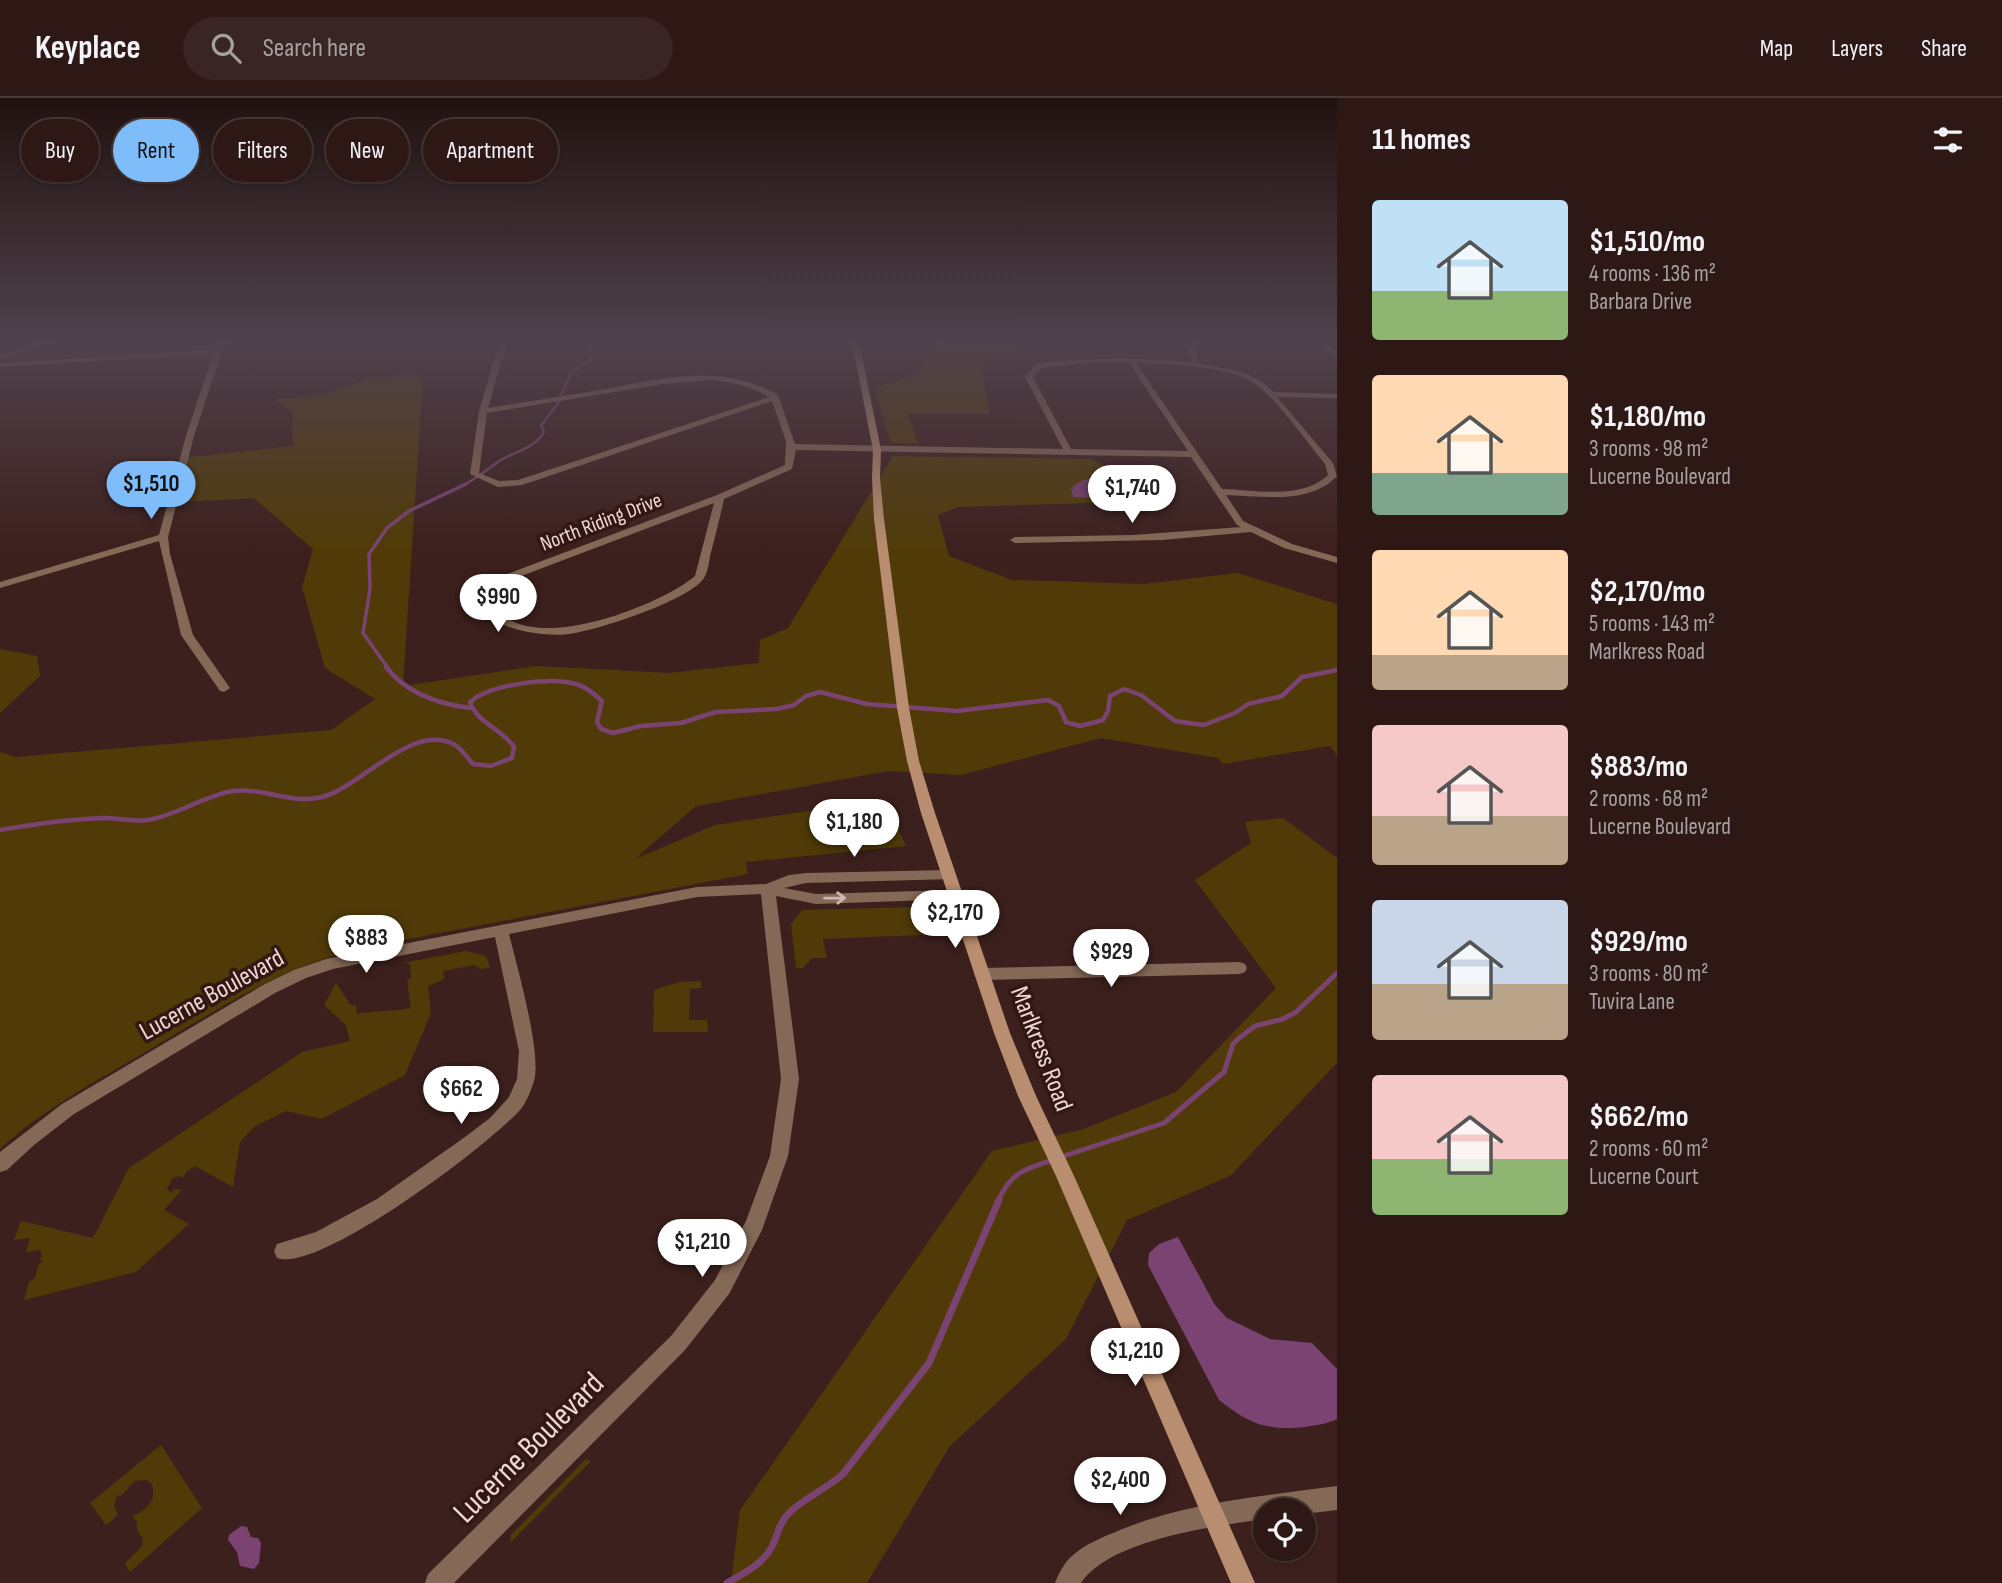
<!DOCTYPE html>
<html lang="en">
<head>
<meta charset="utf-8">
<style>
  body { margin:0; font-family:"Sofia Sans Condensed",sans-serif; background:#392523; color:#f1f3f6; height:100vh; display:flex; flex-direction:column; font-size:26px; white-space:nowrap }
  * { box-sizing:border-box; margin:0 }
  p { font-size:23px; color:#a7a0a1 }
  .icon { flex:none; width:38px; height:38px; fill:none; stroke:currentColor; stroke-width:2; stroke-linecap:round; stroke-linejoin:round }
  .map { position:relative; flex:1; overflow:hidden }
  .drawer { display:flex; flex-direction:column; background:#2d1816; width:665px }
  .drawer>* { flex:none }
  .hud { position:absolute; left:21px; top:21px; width:665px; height:63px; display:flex; gap:14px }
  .tools { position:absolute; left:1253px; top:1400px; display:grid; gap:14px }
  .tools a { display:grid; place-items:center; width:63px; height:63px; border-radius:50%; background:#2d1816; box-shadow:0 2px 5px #0004,0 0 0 2px #483735; font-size:35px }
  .price { position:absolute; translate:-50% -60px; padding:0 16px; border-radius:24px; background:#fff; color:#222; font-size:23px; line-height:46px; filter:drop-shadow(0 2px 4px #0008) }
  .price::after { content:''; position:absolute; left:50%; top:42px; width:21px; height:16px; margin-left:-10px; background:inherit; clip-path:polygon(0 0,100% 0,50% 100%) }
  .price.on { background:#7ebdf9; color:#111 }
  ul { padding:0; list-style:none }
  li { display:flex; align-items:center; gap:21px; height:175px; padding:0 35px }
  li span { display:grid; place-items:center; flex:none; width:196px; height:140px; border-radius:7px; color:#555 }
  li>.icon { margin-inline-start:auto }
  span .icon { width:84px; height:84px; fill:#fffc; stroke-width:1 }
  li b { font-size:30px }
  h2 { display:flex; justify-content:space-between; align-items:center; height:84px; padding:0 35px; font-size:30px }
  .pill { padding:0 24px; border-radius:32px; background:#2d1816; box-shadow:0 2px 5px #0004,0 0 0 2px #483735; font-size:24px; line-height:63px }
  .pill.on { background:#7ebdf9; color:#111 }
  header { display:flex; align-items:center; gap:42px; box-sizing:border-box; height:98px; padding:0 35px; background:#2d1816; border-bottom:2px solid #483735 }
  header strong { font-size:33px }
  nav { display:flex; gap:38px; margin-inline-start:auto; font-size:24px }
  .search { width:490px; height:63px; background:#392523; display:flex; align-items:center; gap:18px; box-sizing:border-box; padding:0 24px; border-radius:38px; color:#a7a0a1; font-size:26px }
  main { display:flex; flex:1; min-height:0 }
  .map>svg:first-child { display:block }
  .green { fill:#503b08 }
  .water { fill:#7a4372 }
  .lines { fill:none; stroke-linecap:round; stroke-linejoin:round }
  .stream-far4 { stroke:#7a4372; stroke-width:2.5 }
  .stream-far3 { stroke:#7a4372; stroke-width:3.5 }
  .stream-far2 { stroke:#7a4372; stroke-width:4.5 }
  .stream-far1 { stroke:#7a4372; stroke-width:5 }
  .stream { stroke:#7a4372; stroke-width:7 }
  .street { fill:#856957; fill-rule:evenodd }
  .secondary { fill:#b98d6f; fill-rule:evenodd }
  .oneway { stroke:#cdb7af }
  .labels { text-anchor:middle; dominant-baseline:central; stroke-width:7; stroke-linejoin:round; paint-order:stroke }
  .far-street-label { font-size:21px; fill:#ecd8d5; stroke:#321713 }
  .street-label { font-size:26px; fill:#ecd8d5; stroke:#321713 }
  .near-street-label { font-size:32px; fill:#ecd8d5; stroke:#321713 }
</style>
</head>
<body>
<header>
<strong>Keyplace</strong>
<div class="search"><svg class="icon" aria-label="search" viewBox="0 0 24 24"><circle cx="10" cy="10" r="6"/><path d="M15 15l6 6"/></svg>Search here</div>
<nav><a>Map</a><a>Layers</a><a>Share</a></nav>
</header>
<main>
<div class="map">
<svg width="1337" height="1485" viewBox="0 0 1337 1485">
  <rect width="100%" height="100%" fill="#3c201d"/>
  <!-- green -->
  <g class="green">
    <path d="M939,244h196l2,5 -103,-1 -54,12 10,56h-82l10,30 -27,-1 -17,-55 44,-15z"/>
    <path d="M407,277l16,1 -20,310 133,-20 133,7 90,-10 1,-23 28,-12 105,-172 198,3 36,17 1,26 -170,5 -20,8 11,41 63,24 132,4 94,-11 99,31v152l-7,-10 -107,18 -5,-6 -117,-20 -140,37 -73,-4 -192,35 -61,53 80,-34 134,-20 41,5 16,36 -160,16 2,12 -381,73c-87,19 -150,63 -225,107 -49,29 -100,56 -142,95v-397l16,5 315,-27 44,-31 -50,-31 -23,-81 11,-38 -59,-51 -76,4 10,-45 105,-11 -1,-34 -17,-13 45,-3 51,-18z"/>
    <path d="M0,551l37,7 3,20 -40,37z"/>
    <path d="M1283,720l54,40v205l-107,113 -103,44 -61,119 -116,107 -83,137h-136l9,-73 252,-359 92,-22 92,-37 100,-104 -81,-108 56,-37 -6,-21z"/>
    <path d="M915,809l19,11 8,16 -119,5 4,19h-15l-9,10h-7l-5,-44 11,-14z"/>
    <path d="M466,853l20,5 4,12 -9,1 -7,-4 -31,6 1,8 -16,7 3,27 -26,62 -83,44 -36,-8 -31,15 -15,16 -7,45 -38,-21 -8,5 -4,7 -3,-2 -7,2 -6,11 4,3 4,-3 7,1 -18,20 25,14 -53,48 -112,28 5,-18 6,-4 3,-13 6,-4h-4l2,-8 -3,-3 -13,2 4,-14 -16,2 7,-19 72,17 36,-70 173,-116 48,-11 -4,-16 -22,-20 12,-22 14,21 6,2 1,8c20,-4 35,-2 54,-6l-4,-28 4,-2 -1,-14 -7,-1z"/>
    <path d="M701,883v7l-11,1 -1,31h18l1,12h-55l1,-42 25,-8z"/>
    <path d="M161,1347l41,63 -72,64 -5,-8 17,-18 1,-7 -6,-9v-8l-5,-6c15,-5 25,-16 20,-32l-5,-4 -12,1 -14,15 -4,-1 -3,10 4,10 -12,10 -16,-22z"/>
    <path d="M586,1361l5,2 -81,82 1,-8z"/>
  </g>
  <!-- water -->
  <g class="water">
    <path d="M1094,379l25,10 4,10 -12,2 -38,-2 -2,-9 10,-7z"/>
    <path d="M1178,1139l37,68 12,13 43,21 42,4 25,26v50c-10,5 -21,6 -32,8 -38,4 -56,-3 -86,-27l-71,-135 1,-12 10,-9z"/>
    <path d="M241,1428l6,1 4,10 7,1 3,5 -2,20 -5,6 -14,-3 -3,-14 -9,-12 1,-5z"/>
  </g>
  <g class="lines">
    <!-- stream-far4 -->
    <path class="stream-far4" d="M462,388c16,-8 25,-17 39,-26 15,-9 34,-12 43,-28l-3,-6 17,-23 13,-30 20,-14 -2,-17"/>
    <!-- stream-far3 -->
    <path class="stream-far3" d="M388,570l-25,-35 7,-44 -1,-35 18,-26 22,-17 57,-27"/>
    <!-- stream-far2 -->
    <g class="stream-far2">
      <path d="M386,569c21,27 52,37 84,41"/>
      <path d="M0,732c35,-6 70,-11 105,-12 14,0 29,4 43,2 30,-5 55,-24 85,-29 30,-4 59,14 89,6 39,-10 91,-76 133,-52 7,4 12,13 18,19l18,2 21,-8 2,-11c-12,-18 -37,-24 -44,-45 21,-18 83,-26 109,-17 9,3 16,10 23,16l-5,21 4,7 12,4 28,-7 40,-3 35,-11 61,-3 17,-4 12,-9 14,-4 47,12 90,7 91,-11 11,6 7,16 14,4 23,-6 5,-9 2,-15 14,-7 17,6 34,26 29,4 31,-12 13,-9 34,-8 20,-19 35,-7"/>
    </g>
    <!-- stream-far1 -->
    <g class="stream-far1">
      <path d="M1061,1059l103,-34 60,-51 9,-28 6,-6 16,-12 28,-7 13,-7 41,-39"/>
      <path d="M998,1103c13,-29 27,-32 55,-41"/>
    </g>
    <!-- stream -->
    <path class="stream" d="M727,1485c15,-9 33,-17 43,-33 8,-13 8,-27 20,-38 16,-15 36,-23 53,-38l86,-111 70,-163"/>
    <!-- street -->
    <g class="street">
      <path d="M40,244h10l-50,18v-4z"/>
      <path d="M218,244h7l-31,94 -26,101 2,17 23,81 37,53 -6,4 -4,-1 -39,-56 -22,-94 -159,47v-6l159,-47 27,-99 27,-82 -213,13v-4l215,-13z"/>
      <path d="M499,244h8l-19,66c37,-6 75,-12 112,-18 60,-11 121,-28 178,5l17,49 268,5 -38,-72 11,-13 23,-3 61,-3 72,4 -5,-20h7l5,22c26,4 56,7 74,28l64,2v4l-60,-1 56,66 4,13c-27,29 -75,20 -111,19l17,26 49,23 45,13v6l-53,-15 -33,-16 -89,8 -147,3 -5,-3 5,-3 118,-2 108,-8 -4,-2 -46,-68 -395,-7 -4,19 -68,30c-4,19 -9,38 -14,57 -1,6 -2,15 -5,20 -10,23 -110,55 -136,58 -20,3 -82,-3 -84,-30 -1,-8 6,-18 9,-25l223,-84 68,-30 1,-24 -14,-40 -250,84 -24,2 -28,-13 9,-63zM1087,265h42l59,88 -117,-2 -38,-72 8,-9zM1136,265c35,1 100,2 126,26 21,19 44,52 63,75l3,11c-26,25 -73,15 -106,14zM712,282c21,2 38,6 57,17l-251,83 -19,1 -20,-8 8,-60 176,-29zM714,405l-19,73c-35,30 -166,81 -199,31l1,-10 6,-14z"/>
      <path d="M1316,244h7l14,10v6z"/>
      <path d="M948,772l7,5 -2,4 -147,4 -22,5 32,6 138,-4 5,1 2,4 -2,4 -143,5 -40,-8 23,183 -11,77 -26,74 -33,64 -44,56 -231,233h-29l3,-9 243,-238 44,-56 31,-59 24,-65 11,-77 -20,-185 -64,3 -188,37c8,32 33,119 25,147 -3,10 -8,22 -14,29 -30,34 -201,164 -243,148l-3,-7 3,-7 39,-12 61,-33 88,-62 25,-19 19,-21 8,-18 2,-28 -24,-114 -162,32 -27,9 -31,15 -201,121 -40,31 -27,25 -7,2v-20l62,-48 201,-119 31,-15 32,-11 371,-72 69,-3 23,-9 17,-2z"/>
      <path d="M1239,864l6,2 2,4 -2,4 -6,2 -257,6 -6,-2 -2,-4 2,-4 6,-2z"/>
      <path d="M1337,1388v24l-33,4v-4h-39v9c-50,7 -154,20 -184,64h-26c4,-10 9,-20 17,-27 13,-12 31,-19 48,-26 68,-28 144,-34 217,-44z"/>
    </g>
    <!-- secondary -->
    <path class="secondary" d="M852,244h7l22,108 -1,28 4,41 25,189 10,53 16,52 75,220 26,63 38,80 181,407h-24l-175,-407 -38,-80 -24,-63 -73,-220 -14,-52 -10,-53 -23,-189 -2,-41 1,-28z"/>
  </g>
  <!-- one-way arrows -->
  <defs><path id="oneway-shaft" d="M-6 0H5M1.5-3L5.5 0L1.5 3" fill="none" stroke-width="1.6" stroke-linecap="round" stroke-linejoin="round" transform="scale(1.75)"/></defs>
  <use class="oneway" href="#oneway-shaft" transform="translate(835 800) rotate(-1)"/>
  <!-- sky -->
  <linearGradient id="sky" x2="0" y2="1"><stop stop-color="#211210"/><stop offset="0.54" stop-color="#50424c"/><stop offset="1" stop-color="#50424c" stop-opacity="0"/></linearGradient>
  <rect width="1337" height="451" fill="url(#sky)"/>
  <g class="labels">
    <!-- far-street labels -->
    <g class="far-street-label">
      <text transform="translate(601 424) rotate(-21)">North Riding Drive</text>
    </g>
    <!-- street labels -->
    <g class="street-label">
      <text transform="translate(212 897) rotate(-29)">Lucerne Boulevard</text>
      <text transform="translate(1041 951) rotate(69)">Marlkress Road</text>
    </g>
    <!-- near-street labels -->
    <g class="near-street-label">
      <text transform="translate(529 1350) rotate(-45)">Lucerne Boulevard</text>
    </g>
  </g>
</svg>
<div class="tools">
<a><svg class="icon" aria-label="locate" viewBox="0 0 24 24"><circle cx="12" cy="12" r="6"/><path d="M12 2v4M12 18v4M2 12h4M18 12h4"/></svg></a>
</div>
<b class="price on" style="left:151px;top:423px">$1,510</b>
<b class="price" style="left:1132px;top:427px">$1,740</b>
<b class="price" style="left:498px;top:536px">$990</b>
<b class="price" style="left:854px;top:761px">$1,180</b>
<b class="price" style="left:955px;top:852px">$2,170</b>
<b class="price" style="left:366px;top:877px">$883</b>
<b class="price" style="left:1111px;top:891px">$929</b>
<b class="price" style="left:461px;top:1028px">$662</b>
<b class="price" style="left:702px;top:1181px">$1,210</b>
<b class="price" style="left:1135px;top:1290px">$1,210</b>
<b class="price" style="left:1120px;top:1419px">$2,400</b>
<div class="hud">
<a class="pill">Buy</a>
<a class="pill on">Rent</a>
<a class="pill">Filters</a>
<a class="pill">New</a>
<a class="pill">Apartment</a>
</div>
</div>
<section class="drawer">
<h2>11 homes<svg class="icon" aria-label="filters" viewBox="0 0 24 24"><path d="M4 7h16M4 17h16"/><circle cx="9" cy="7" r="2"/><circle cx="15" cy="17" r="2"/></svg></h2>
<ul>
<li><span style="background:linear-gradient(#bfe0f5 65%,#8fb573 0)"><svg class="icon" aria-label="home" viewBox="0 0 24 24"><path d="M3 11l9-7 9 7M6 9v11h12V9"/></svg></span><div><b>$1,510/mo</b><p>4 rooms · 136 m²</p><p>Barbara Drive</p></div></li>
<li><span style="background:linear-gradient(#ffd9b3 70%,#7fa58c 0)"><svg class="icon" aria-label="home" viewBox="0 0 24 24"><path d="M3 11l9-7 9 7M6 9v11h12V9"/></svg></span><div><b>$1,180/mo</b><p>3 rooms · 98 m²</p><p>Lucerne Boulevard</p></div></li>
<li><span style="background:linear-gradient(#ffd9b3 75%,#b9a48a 0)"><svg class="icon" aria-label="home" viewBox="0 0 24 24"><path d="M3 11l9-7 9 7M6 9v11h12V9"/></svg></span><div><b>$2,170/mo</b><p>5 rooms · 143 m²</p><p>Marlkress Road</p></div></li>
<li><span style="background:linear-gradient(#f6c9c9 65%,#b9a48a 0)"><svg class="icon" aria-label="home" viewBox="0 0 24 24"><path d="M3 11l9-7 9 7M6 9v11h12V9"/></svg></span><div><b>$883/mo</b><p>2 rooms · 68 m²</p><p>Lucerne Boulevard</p></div></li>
<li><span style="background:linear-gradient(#c9d6e8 60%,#b9a48a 0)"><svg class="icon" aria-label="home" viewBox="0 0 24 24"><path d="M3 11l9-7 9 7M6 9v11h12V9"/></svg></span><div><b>$929/mo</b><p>3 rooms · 80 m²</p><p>Tuvira Lane</p></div></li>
<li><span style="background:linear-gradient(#f6c9c9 60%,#8fb573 0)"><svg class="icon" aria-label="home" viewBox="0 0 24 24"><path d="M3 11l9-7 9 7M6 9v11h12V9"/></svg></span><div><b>$662/mo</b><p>2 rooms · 60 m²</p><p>Lucerne Court</p></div></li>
</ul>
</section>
</main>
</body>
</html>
